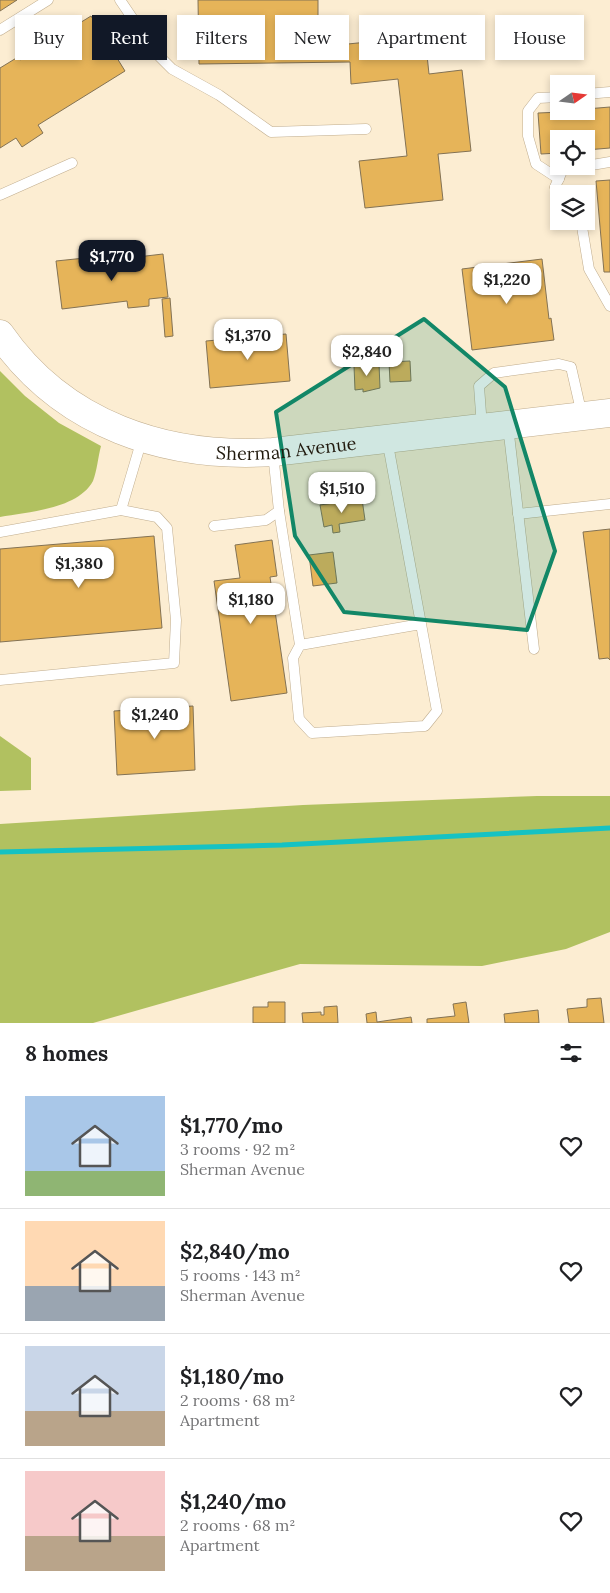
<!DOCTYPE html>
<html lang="en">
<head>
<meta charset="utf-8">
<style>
  body { margin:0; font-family:Lora,serif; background:#f2f2f2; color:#202124; height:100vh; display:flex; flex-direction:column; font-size:19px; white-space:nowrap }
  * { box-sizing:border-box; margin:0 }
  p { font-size:16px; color:#757577 }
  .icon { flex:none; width:28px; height:28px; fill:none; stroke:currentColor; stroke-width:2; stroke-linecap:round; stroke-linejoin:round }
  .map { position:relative; height:1023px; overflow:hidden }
  .drawer { display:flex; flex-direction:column; background:#fff; flex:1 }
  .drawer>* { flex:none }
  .hud { position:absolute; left:15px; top:15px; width:580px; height:45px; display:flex; gap:10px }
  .needle { width:32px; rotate:76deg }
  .tools { position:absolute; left:550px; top:75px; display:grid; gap:10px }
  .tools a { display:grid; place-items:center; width:45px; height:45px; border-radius:0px; background:#fff; box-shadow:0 2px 8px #0003; font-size:25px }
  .price { position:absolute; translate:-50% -42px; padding:0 11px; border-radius:10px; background:#fff; color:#222; font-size:16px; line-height:32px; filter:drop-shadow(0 1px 2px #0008) }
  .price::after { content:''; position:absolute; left:50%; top:30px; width:15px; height:11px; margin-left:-8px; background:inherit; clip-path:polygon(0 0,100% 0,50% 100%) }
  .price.active { background:#111827; color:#fff }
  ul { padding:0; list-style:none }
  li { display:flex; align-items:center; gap:15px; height:125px; padding:0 25px }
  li+li { border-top:1px solid #e0e0e0 }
  li span { display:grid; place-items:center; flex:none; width:140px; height:100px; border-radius:0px; color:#555 }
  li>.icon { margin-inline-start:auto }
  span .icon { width:60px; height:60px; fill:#fffc; stroke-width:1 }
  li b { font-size:21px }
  h2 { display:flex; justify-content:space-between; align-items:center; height:60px; padding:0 25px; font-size:21px }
  .tag { padding:0 18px; border-radius:0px; background:#fff; box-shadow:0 2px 8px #0003; font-size:18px; line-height:45px }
  .tag.active { background:#111827; color:#fff }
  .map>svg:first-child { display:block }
  .forest { fill:#b1c160 }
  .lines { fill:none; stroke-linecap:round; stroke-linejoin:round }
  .stream { stroke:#15c2c3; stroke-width:5 }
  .building { fill:#e6b459; stroke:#837254 }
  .lane-casing { stroke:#c0ad8e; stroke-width:11 }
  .secondary-casing { stroke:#c0ad8e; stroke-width:29 }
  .lane { stroke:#fff; stroke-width:10 }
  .secondary { stroke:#fff; stroke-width:28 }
  .marked { fill:#128767; fill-opacity:0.2; stroke:#128767; stroke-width:4; stroke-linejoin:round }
  .labels { text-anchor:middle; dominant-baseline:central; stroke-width:4; stroke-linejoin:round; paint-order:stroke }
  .street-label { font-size:18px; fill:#211a0e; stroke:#fcedd2 }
</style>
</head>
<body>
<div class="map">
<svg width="610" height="1023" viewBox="0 0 610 1023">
  <rect width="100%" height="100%" fill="#fcedd2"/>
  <!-- forest -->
  <g class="forest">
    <path d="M0,371l25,25 34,27 42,23c-3,11 -4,25 -8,35 -15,28 -65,31 -93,36z"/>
    <path d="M0,736l31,22v32l-31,1z"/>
    <path d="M537,796h73v136l-44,17 -84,17 -182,-2 -207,59h-93v-199l303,-19z"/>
  </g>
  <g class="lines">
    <!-- stream -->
    <path class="stream" d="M0,852l282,-7 328,-17"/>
  </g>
  <!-- building -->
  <g class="building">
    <path d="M0,0h17l-17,11z"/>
    <path d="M198,0h120v31l30,13 77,-8 4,38 33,-4 9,81 -33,3 5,46 -78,8 -6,-47 48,-5 -9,-77 -47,5 -1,-22 -151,2z"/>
    <path d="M91,16l34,55 -87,54 5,8 -21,14 -6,-9 -16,10v-80l18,-11 2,3z"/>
    <path d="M610,107v41l-24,2v-11h-27v14l-18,1 -3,-41 48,-2v-2z"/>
    <path d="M610,180v92h-6l-8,-91z"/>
    <path d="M163,254l5,43 -19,2v7l-21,2 -1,-7 -65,8 -6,-48 29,-3 1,5z"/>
    <path d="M542,259l7,60 2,-1 3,22 -82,10 -10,-81z"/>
    <path d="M170,298l3,38 -8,1 -3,-38z"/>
    <path d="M286,334l4,47 -80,7 -4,-47z"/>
    <path d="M410,361l1,20 -21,1 -1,-20z"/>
    <path d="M379,364l1,24 -17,4v-3l-8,1 -1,-24z"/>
    <path d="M362,499l3,21 -26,4 1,8 -7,1 -1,-8 -8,2 -4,-22z"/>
    <path d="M610,529v131l-2,-2 -9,1 -16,-127z"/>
    <path d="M154,536l8,92 -162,14v-93z"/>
    <path d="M272,540l5,36 -7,1 17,116 -56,8 -17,-120 26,-3 -5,-33z"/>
    <path d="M333,552l4,31 -24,3 -4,-31z"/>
    <path d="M193,706l2,64 -78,5 -3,-64z"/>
    <path d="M601,998l3,25h-35l-2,-14 20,-2v-8z"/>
    <path d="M268,1002h17v21h-32v-16h15z"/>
    <path d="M466,1002l3,21h-42v-4l28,-3 -2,-12z"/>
    <path d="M337,1006l1,17h-35l-1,-10 19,-1v3h3v-8z"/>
    <path d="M538,1010l1,13h-34l-1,-9z"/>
    <path d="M376,1012l1,10 34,-5 1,6h-45l-1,-9z"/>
  </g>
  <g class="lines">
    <defs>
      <g id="lane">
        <path d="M120,0l36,53 16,16 47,26 52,37 95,-3"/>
        <path d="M0,30l48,-30"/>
        <path d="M586,94l24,-2"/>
        <path d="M586,166l24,-4"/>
        <path d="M559,179l-23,-15 -8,-28v-25l10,-13 21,-1"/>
        <path d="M561,194l-6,-7 8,-18 19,-3"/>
        <path d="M0,195l72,-32"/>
        <path d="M581,221l8,48 21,37"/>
        <path d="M508,426l26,223"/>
        <path d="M482,427l-3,-41 15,-13 65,-9 12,3 11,48"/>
        <path d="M387,439l50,272 -12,15 -113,7 -13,-14 -6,-61 7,-13 121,-21"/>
        <path d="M121,510l21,-71"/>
        <path d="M279,511l21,134"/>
        <path d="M518,514l92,-10"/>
        <path d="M214,526l52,-6 13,-9 -6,-58"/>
        <path d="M0,532l121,-22 36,7 10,11 9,92 -2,43 -174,17"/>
      </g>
      <g id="secondary">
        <path id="s1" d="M0,334c63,91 166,125 273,118l337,-39"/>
      </g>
    </defs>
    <!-- lane casing -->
    <use href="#lane" class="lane-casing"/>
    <!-- secondary casing -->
    <use href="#secondary" class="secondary-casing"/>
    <!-- lane -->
    <use href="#lane" class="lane"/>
    <!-- secondary -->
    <use href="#secondary" class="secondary"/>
  </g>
  <!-- marked area -->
  <path class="marked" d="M424,319l81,68 50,164 -28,79 -183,-18 -49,-76 -19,-124z"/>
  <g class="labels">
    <!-- street labels -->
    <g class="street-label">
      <text stroke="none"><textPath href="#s1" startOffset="325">Sherman Avenue</textPath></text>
    </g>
  </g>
</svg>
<div class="tools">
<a><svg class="needle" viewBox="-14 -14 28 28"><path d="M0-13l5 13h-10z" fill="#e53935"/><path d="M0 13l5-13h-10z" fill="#757577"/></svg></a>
<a><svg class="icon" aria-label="locate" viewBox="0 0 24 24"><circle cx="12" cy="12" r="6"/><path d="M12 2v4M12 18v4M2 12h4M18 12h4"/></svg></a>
<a><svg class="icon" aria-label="layers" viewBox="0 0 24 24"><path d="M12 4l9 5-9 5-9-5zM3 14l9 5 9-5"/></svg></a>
</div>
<b class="price active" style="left:112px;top:282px">$1,770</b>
<b class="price" style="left:507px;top:305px">$1,220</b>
<b class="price" style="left:248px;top:361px">$1,370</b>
<b class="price" style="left:367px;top:377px">$2,840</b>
<b class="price" style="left:342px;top:514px">$1,510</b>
<b class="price" style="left:79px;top:589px">$1,380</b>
<b class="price" style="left:251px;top:625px">$1,180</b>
<b class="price" style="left:155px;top:740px">$1,240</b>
<div class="hud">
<a class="tag">Buy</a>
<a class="tag active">Rent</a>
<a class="tag">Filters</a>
<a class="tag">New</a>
<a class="tag">Apartment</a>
<a class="tag">House</a>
</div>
</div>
<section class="drawer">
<h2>8 homes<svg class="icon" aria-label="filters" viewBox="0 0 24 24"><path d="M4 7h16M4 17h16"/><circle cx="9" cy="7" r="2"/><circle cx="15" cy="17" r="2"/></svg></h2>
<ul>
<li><span style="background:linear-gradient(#a9c7e8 75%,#8fb573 0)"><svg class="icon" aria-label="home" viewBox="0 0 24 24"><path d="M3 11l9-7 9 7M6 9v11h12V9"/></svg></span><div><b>$1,770/mo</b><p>3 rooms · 92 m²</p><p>Sherman Avenue</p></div><svg class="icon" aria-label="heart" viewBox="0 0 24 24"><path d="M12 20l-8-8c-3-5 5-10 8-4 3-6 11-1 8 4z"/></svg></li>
<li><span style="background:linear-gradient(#ffd9b3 65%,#9aa5b1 0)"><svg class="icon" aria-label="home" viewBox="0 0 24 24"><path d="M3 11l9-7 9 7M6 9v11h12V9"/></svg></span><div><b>$2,840/mo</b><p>5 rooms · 143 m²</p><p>Sherman Avenue</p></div><svg class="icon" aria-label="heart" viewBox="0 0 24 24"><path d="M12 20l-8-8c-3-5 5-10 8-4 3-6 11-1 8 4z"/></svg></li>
<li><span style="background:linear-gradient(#c9d6e8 65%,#b9a48a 0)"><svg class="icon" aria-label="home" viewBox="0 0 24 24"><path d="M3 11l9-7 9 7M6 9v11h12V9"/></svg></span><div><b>$1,180/mo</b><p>2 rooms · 68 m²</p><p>Apartment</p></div><svg class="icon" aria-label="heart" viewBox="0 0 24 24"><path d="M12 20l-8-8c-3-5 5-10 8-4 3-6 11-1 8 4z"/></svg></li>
<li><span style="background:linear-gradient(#f6c9c9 65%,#b9a48a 0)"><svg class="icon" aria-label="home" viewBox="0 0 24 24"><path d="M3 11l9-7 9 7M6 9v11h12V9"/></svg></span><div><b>$1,240/mo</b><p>2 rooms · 68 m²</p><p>Apartment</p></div><svg class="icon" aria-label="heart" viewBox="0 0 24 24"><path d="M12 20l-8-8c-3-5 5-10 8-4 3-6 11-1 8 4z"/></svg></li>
</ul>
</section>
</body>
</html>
